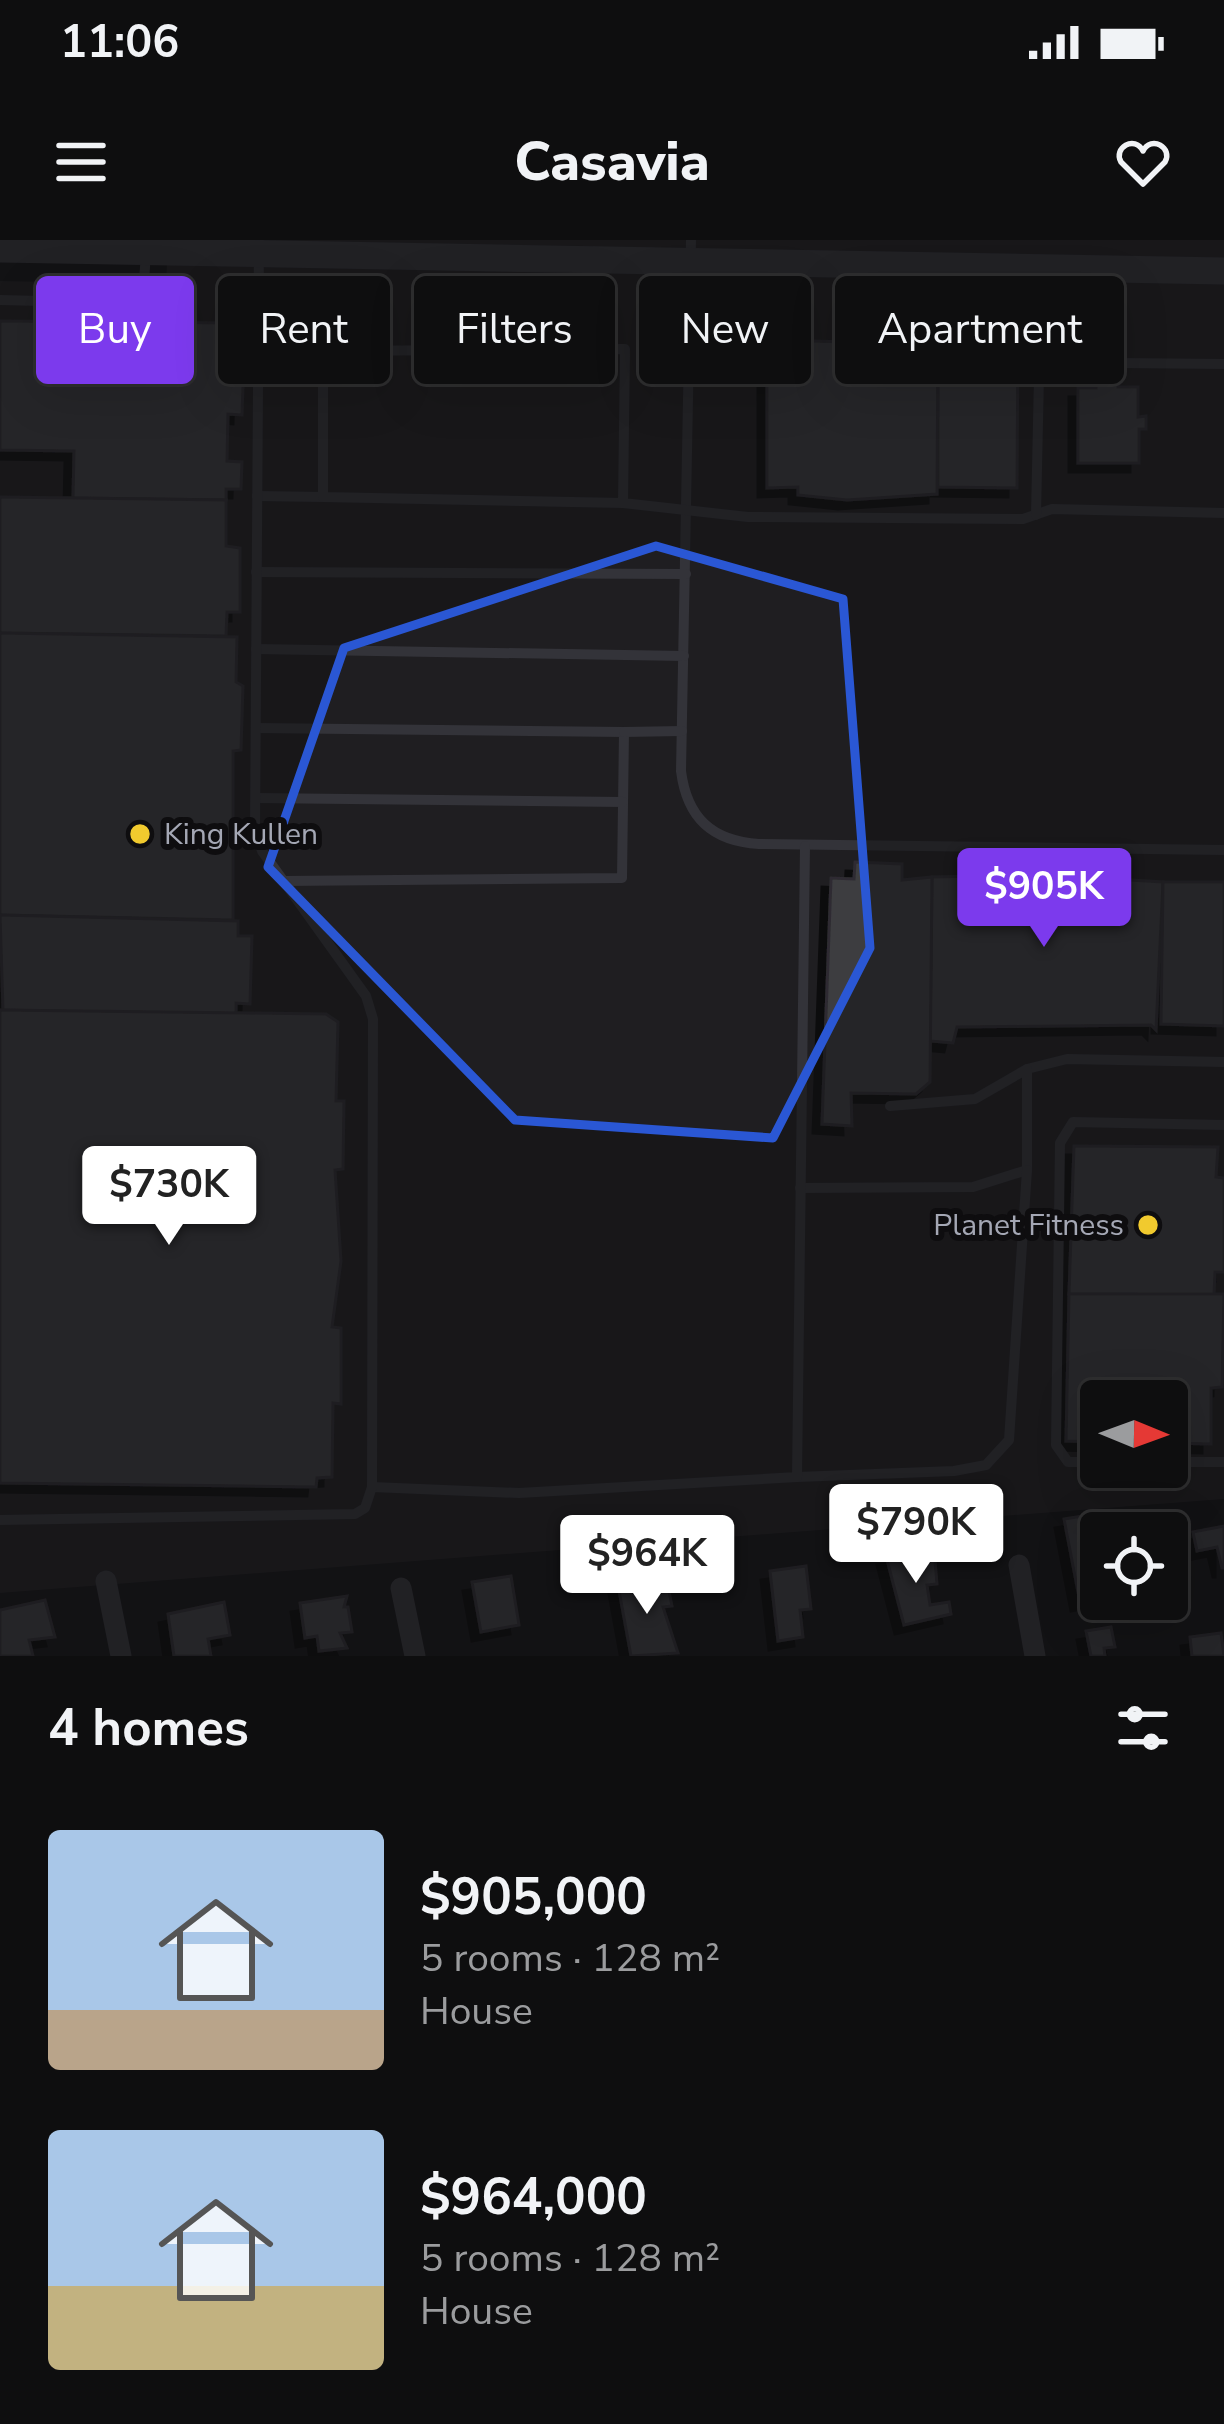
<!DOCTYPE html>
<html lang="en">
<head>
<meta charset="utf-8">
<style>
  body { margin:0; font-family:"Nunito Sans",sans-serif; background:#1c1c1d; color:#f1f3f6; height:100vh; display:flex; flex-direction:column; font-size:45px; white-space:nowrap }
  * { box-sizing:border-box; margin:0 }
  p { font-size:39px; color:#9b9c9e }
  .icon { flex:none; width:66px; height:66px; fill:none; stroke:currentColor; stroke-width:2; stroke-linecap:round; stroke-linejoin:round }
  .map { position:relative; height:1416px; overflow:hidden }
  .drawer { display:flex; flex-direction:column; background:#0e0e0f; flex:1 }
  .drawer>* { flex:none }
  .guide { position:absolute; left:36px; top:36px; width:1152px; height:108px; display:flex; gap:24px }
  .needle { width:78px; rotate:91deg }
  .controls { position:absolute; left:1080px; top:1140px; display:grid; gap:24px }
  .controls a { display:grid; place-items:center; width:108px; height:108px; border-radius:12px; background:#0e0e0f; box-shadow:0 12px 48px #0002,0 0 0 3px #2e2e2f; font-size:60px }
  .price { position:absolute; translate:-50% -102px; padding:0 27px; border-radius:12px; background:#fff; color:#222; font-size:39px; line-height:78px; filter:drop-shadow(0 3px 6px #0008) }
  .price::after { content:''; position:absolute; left:50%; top:72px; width:36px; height:27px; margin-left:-18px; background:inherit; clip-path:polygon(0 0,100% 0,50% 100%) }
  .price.active { background:#7c3aed; color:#fff }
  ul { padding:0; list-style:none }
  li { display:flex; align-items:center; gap:36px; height:300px; padding:0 48px }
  li span { display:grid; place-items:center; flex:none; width:336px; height:240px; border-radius:12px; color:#555 }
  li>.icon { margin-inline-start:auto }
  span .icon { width:144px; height:144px; fill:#fffc; stroke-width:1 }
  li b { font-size:51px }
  h2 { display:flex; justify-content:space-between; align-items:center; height:144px; padding:0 48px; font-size:51px }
  .pill { padding:0 42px; border-radius:12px; background:#0e0e0f; box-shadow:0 12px 48px #0002,0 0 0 3px #2e2e2f; font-size:42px; line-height:108px }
  .pill.active { background:#7c3aed; color:#fff }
  .status { display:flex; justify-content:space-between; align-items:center; height:84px; padding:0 60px; background:#0e0e0f; direction:ltr }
  .status svg { height:33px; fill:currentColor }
  header { display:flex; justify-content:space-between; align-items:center; height:156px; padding:0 48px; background:#0e0e0f; font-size:54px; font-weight:800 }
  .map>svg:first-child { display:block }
  .built { fill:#1f1e21; fill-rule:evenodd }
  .building { fill:#3d3c41; stroke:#2d2c30; stroke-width:3; filter:url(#shadow) }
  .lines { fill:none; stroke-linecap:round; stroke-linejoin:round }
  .service { stroke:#333339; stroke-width:10 }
  .minor { stroke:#333339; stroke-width:21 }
  .tertiary { stroke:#333339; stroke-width:27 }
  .marked { fill:none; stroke:#2a57d4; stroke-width:9; stroke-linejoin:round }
  .poi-dot { fill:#f1ca2e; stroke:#0e0d0f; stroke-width:4.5 }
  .labels { text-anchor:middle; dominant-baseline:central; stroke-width:12; stroke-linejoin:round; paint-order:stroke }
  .poi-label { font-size:30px; fill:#a4a7b4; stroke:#0e0d0f; text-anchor:start }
</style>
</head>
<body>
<div class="status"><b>11:06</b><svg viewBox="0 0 49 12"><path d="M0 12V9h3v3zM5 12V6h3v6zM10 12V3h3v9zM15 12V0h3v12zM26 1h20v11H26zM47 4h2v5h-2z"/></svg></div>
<header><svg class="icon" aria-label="menu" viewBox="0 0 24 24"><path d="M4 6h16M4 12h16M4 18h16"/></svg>Casavia<svg class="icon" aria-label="heart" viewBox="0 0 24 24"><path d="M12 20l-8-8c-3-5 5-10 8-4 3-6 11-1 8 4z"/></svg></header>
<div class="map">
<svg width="1224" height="1416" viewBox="0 0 1224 1416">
  <defs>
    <filter id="shadow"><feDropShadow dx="-9" dy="9" stdDeviation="0" flood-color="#0009"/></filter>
  </defs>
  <rect width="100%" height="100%" fill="#131214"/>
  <!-- built -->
  <path class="built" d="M168,0h1056v1259l-1224,94v-1312l166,3zM1101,1161h66v66h-66z"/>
  <!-- building -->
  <g class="building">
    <path d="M0,81l231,2v33l13,2 -2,57 -14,-1 -1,47 15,1 -1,27h-15v11l-153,-2 1,-47 -74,-1z"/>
    <path d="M938,96l80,1 -1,151 -79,-1z"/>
    <path d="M767,100l171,4 -1,150 -90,6 -49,-5v-8l-31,1z"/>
    <path d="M1097,117h21v30h20v30l8,-1v13h-7v34h-61v-75h18z"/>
    <path d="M0,257l226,3v46l14,2v64h-13l-1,24 -226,-3z"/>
    <path d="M0,393l237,4 -1,45 7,4 -2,64 -8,1v169l-233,-5z"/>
    <path d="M1030,619l66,1 2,18 65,4 -7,148 -5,-5 -194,2 -4,16 -23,-2 2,-164 98,-2z"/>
    <path d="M855,622l47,2v16l30,-3 -2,205 -14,12 -65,-1 1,33 -30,-2 9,-246 23,1z"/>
    <path d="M1163,642h61v144l-63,-2z"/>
    <path d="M0,675l238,6v15h14l-2,68 -14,-1v12l-233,-5z"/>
    <path d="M0,770l326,4 12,8 -2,79h8l-1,68 -8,1 6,91 -9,66 9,1v76l-8,-1 -1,74 -15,1 -1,9 -316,-4z"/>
    <path d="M1074,906l144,1 -2,30 8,1v94h-9l-1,23 -145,-1z"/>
    <path d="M1069,1054h155l-2,93 -11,1v56l-44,-1v-42h-66v41l-35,-1z"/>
    <path d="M1101,1273v85l-21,4 -16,-83z"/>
    <path d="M1224,1286v42h-2l-5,-21 -20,4 -4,-19z"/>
    <path d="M934,1309l3,35 -10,1 3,20 19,-3 2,12 -47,11 -18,-69z"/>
    <path d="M806,1326l5,43 -11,1 3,27 -25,4 -8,-70z"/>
    <path d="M511,1336l8,49 -38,7 -9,-50z"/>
    <path d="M666,1337l6,29 -9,1 15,46 -47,3 -13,-71z"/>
    <path d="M347,1356l-3,11h4l4,25 -12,1 7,15 -28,3 -2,-15 -12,2 -5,-35z"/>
    <path d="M45,1360l10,37 -26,3 4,16h-33v-46z"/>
    <path d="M224,1362l6,33 -22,4 3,17h-37l-6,-42z"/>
    <path d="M1111,1387l4,20 -11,1 1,8h-14l-5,-25z"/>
    <path d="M1221,1393l3,23h-32l-2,-19z"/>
  </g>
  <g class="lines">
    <!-- service -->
    <g class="service">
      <path d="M691,0l-10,531c6,47 31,70 78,73l465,6"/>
      <path d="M984,35l35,24 21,31"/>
      <path d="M0,60l122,3 21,-8 3,-42"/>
      <path d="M1118,123l106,1"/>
      <path d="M1039,124h57"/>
      <path d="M257,256l66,1"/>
      <path d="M623,263l-300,-6v-146l302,-2 -2,154 125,14 275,2 29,-10 172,4"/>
      <path d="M1036,275l4,-185 39,-58"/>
      <path d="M256,332l430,2"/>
      <path d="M256,409l428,7"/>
      <path d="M256,488l368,4 -2,146 -339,3"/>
      <path d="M624,492l58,-1"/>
      <path d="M256,558l367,4"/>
      <path d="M1027,829l40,-10 157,3"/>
      <path d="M800,948l173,-1 54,-17v-101l-52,30 -85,7"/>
      <path d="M1101,1222h-33l-12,-17 4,-302 13,-21 151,3"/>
      <path d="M1167,1222h57"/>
      <path d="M797,1237l157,-6 32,-6 23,-25 18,-270"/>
      <path d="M372,1247l147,6 278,-16 8,-631"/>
      <path d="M0,1280l355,-6 10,-6 7,-21 1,-468 -7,-23 -104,-145 -7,-21 4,-590"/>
    </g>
    <!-- minor -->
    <g class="minor">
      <path d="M1019,1325l16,91"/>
      <path d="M106,1341l15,75"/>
      <path d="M401,1348l14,68"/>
    </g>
    <!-- tertiary -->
    <path class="tertiary" d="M0,9l1224,22"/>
  </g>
  <!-- marked area -->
  <path d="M0 0H1224V1416H0ZM656,306l187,53 27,349 -97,190 -258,-18 -247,-253 76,-219z" fill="#131214" fill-opacity=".55" fill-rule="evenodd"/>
  <path class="marked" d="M656,306l187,53 27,349 -97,190 -258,-18 -247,-253 76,-219z"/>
  <!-- markers -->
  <g class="poi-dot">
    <circle cx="140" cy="594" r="12"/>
    <circle cx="1148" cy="985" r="12"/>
  </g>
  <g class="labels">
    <!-- poi labels -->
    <g class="poi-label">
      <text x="164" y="594">King Kullen</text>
      <text x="1124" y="985" text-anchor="end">Planet Fitness</text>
    </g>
  </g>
</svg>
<div class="controls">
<a><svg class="needle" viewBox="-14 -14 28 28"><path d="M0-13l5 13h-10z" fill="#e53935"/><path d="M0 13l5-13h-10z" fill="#9b9c9e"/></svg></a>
<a><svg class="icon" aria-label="locate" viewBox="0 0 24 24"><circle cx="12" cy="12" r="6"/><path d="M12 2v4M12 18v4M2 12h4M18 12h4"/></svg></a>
</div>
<b class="price active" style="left:1044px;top:710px">$905K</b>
<b class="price" style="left:169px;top:1008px">$730K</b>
<b class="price" style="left:916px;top:1346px">$790K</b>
<b class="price" style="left:647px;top:1377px">$964K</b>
<div class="guide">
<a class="pill active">Buy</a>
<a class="pill">Rent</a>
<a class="pill">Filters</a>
<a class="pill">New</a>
<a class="pill">Apartment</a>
</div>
</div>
<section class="drawer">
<h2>4 homes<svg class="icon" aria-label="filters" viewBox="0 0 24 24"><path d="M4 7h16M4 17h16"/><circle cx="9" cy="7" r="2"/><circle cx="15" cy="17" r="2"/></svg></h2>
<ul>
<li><span style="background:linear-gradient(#a9c7e8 75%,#b9a48a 0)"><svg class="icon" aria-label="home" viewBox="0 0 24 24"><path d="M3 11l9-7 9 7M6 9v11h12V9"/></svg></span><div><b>$905,000</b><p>5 rooms · 128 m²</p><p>House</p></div></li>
<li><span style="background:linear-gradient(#a9c7e8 65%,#c2b280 0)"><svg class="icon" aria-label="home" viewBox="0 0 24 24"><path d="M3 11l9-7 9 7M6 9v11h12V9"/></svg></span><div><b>$964,000</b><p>5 rooms · 128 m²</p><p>House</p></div></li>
</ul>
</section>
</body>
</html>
